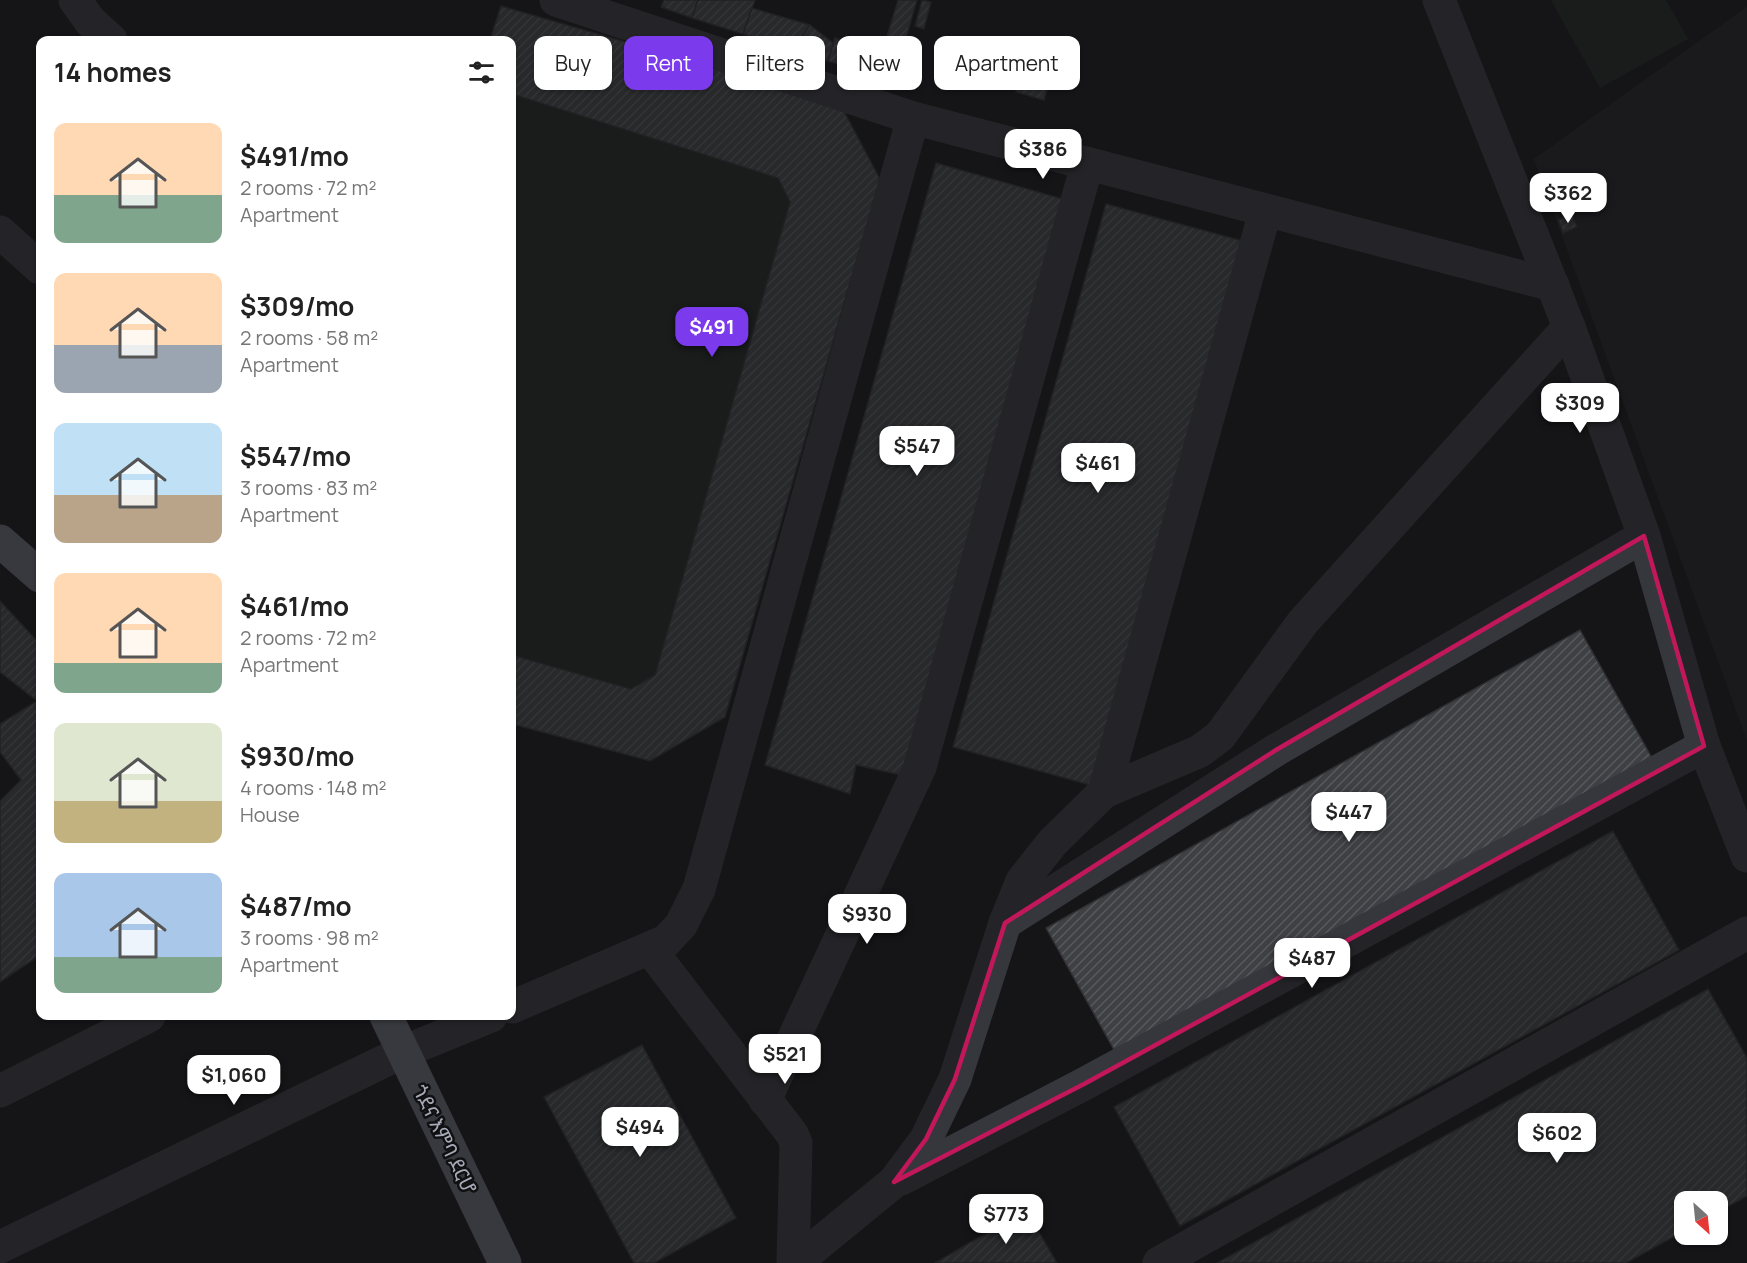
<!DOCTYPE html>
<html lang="en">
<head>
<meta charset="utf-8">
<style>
  body { margin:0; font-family:Manrope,"Noto Sans Ethiopic",sans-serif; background:#f6f6f6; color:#222; height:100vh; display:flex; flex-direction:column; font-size:22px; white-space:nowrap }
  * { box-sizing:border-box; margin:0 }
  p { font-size:20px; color:#767676 }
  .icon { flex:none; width:33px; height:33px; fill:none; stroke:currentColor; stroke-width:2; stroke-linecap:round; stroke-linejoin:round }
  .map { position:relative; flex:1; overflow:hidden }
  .sheet { position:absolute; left:36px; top:36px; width:480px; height:984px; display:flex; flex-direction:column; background:#fff; border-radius:12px; box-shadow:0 2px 4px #0004 }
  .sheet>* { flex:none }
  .hud { position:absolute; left:534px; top:36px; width:570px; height:54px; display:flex; gap:12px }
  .needle { width:39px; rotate:153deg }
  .tools { position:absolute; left:1674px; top:1191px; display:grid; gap:12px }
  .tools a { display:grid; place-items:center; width:54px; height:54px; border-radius:12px; background:#fff; box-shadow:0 2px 4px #0004; font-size:30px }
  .price { position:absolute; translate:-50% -51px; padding:0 14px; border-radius:12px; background:#fff; color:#222; font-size:20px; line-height:39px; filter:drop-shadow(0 2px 3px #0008) }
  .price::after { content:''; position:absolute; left:50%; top:36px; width:18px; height:14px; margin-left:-9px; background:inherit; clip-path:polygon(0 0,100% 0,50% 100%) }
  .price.current { background:#7c3aed; color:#fff }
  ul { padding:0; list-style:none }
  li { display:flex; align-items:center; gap:18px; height:150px; padding:0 18px }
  li span { display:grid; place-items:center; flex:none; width:168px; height:120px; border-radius:12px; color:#555 }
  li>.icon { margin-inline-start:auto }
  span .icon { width:72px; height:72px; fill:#fffc; stroke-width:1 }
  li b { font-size:26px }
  h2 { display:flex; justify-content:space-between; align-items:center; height:72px; padding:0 18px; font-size:26px }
  .pill { padding:0 21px; border-radius:12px; background:#fff; box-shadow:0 2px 4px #0004; font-size:21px; line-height:54px }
  .pill.current { background:#7c3aed; color:#fff }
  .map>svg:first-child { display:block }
  .built { fill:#212124 }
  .green { fill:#1d251e }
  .building { fill:url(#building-hatch); stroke:#2f2f33; stroke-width:1.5 }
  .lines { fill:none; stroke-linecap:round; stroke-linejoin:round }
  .minor { stroke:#36373c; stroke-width:33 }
  .highway { stroke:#62646d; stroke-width:33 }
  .marked { fill:none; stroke:#c2185b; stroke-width:4.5; stroke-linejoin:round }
  .labels { text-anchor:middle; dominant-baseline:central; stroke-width:5; stroke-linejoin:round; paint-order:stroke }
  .street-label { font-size:20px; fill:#a6abb7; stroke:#101012 }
</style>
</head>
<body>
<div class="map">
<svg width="1747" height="1263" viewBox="0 0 1747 1263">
  <defs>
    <pattern id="building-hatch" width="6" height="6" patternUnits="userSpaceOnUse" patternTransform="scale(1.5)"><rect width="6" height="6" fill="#3f4044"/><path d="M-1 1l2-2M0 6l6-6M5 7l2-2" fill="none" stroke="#58595d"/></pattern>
  </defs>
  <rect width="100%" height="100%" fill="#151517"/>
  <!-- built -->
  <path class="built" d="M1747,7v733l-213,-581z"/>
  <!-- green -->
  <g class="green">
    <path d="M1551,0h115l22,39 -88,49z"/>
    <path d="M501,6l339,98 40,75 -155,538 -75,44 -138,-37v-684h-22z"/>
  </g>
  <!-- building -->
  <g class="building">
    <path d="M664,0h34l-6,18 -31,-11z"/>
    <path d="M698,0h57l-12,34 -51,-16z"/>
    <path d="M898,0h19l-23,80 -49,-14 6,-18 30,8z"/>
    <path d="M922,0l9,2 -7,27 -9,-3z"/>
    <path d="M501,6l339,98 40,75 -155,538 -75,44 -138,-37v-69l119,34 24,-14 135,-473 -12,-24 -266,-84v-54h-22z"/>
    <path d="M752,8l58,17 -18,25 -49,-16z"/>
    <path d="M810,25l23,18 -5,18 -36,-11z"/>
    <path d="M1032,37l28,8 -16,55 -28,-8z"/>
    <path d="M835,38l12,4 4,6 -6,18 -17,-5z"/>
    <path d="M936,163l134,38 -169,574 -45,-10 -6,29 -85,-29z"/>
    <path d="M1106,204l137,37 -153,544 -137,-38z"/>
    <path d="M1572,214l5,13 -14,6 -5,-13z"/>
    <path d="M0,601l40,43v311l-40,27v-181l21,-21 -21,-28v-28l37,-23 -37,-29z"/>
    <path d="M1580,630l72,128 -534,299 -72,-129z"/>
    <path d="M1613,831l66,119 -499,276 -66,-119z"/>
    <path d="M1708,989l39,69v138l-29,16v-10h-34v29l-58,32h-409z"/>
    <path d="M642,1045l94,173 -82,45h-20l-90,-166z"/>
    <path d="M1026,1210l31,53h-122z"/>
  </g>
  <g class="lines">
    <!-- minor -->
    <g class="minor">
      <path d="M75,0l15,21 21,19"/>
      <path d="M556,0l357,118 640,167"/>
      <path d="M1439,0l130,327 75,209 60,210 43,110"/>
      <path d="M0,232l40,36"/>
      <path d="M1104,792l161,-580"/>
      <path d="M1005,923l271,-173 368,-214"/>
      <path d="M650,949l142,185 4,9 -3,120"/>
      <path d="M512,1007l154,-66 15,-16 18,-36 214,-771"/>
      <path d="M0,1091l149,-75"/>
      <path d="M765,1100l155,-333 167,-602"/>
      <path d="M901,1179l183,-95 620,-338"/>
      <path d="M0,1247l403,-195 88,-36"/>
      <path d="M795,1263l99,-81 32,-43 29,-60 50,-156 17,-42 30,-38 52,-51 96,-41 20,-15 83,-114 266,-295"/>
      <path d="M1159,1263l588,-330"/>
    </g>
    <!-- highway -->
    <g class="highway">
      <path d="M0,541l40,35"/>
      <path d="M386,1016l119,247"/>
    </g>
  </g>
  <!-- marked area -->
  <path d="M0 0H1747V1263H0ZM1644,536l60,210 -620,338 -190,98 32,-43 29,-60 50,-156 271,-173z" fill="#151517" fill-opacity=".55" fill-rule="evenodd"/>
  <path class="marked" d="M1644,536l60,210 -620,338 -190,98 32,-43 29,-60 50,-156 271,-173z"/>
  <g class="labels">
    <!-- street labels -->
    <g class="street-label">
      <text transform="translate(445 1139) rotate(64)">ጎደና እምባ ደርሆ</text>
    </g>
  </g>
</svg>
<div class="tools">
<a><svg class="needle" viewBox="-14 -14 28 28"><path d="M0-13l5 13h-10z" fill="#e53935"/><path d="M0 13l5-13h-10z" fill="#767676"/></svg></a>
</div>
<b class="price" style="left:1043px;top:180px">$386</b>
<b class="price" style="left:1568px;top:224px">$362</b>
<b class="price current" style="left:712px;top:358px">$491</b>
<b class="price" style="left:1580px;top:434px">$309</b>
<b class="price" style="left:917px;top:477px">$547</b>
<b class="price" style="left:1098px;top:494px">$461</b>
<b class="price" style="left:1349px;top:843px">$447</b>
<b class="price" style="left:867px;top:945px">$930</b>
<b class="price" style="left:1312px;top:989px">$487</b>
<b class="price" style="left:785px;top:1085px">$521</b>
<b class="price" style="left:234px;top:1106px">$1,060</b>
<b class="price" style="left:640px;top:1158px">$494</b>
<b class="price" style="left:1557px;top:1164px">$602</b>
<b class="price" style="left:1006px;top:1245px">$773</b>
<div class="hud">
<a class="pill">Buy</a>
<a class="pill current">Rent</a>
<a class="pill">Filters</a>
<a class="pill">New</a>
<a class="pill">Apartment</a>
</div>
<section class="sheet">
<h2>14 homes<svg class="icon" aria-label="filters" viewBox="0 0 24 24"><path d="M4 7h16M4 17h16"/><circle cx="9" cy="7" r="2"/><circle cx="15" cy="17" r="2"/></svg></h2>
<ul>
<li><span style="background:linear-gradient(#ffd9b3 60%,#7fa58c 0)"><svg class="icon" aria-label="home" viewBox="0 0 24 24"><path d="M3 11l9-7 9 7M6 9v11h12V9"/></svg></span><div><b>$491/mo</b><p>2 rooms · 72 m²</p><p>Apartment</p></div></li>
<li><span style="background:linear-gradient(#ffd9b3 60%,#9aa5b1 0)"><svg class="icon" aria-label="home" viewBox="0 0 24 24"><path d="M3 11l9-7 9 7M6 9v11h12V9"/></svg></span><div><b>$309/mo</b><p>2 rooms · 58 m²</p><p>Apartment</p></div></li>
<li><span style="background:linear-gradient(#bfe0f5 60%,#b9a48a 0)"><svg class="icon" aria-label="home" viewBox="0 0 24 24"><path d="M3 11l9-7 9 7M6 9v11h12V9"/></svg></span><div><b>$547/mo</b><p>3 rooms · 83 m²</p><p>Apartment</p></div></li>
<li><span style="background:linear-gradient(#ffd9b3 75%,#7fa58c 0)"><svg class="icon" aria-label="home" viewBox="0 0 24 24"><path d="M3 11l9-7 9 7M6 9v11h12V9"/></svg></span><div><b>$461/mo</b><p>2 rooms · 72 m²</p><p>Apartment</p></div></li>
<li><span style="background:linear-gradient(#dfe7d0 65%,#c2b280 0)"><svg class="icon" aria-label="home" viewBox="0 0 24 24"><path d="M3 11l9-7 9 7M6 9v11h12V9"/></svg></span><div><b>$930/mo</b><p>4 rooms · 148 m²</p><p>House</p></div></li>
<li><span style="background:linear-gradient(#a9c7e8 70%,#7fa58c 0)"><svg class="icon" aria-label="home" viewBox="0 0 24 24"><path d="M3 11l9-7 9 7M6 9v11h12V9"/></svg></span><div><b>$487/mo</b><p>3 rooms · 98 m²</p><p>Apartment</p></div></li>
</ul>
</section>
</div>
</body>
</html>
